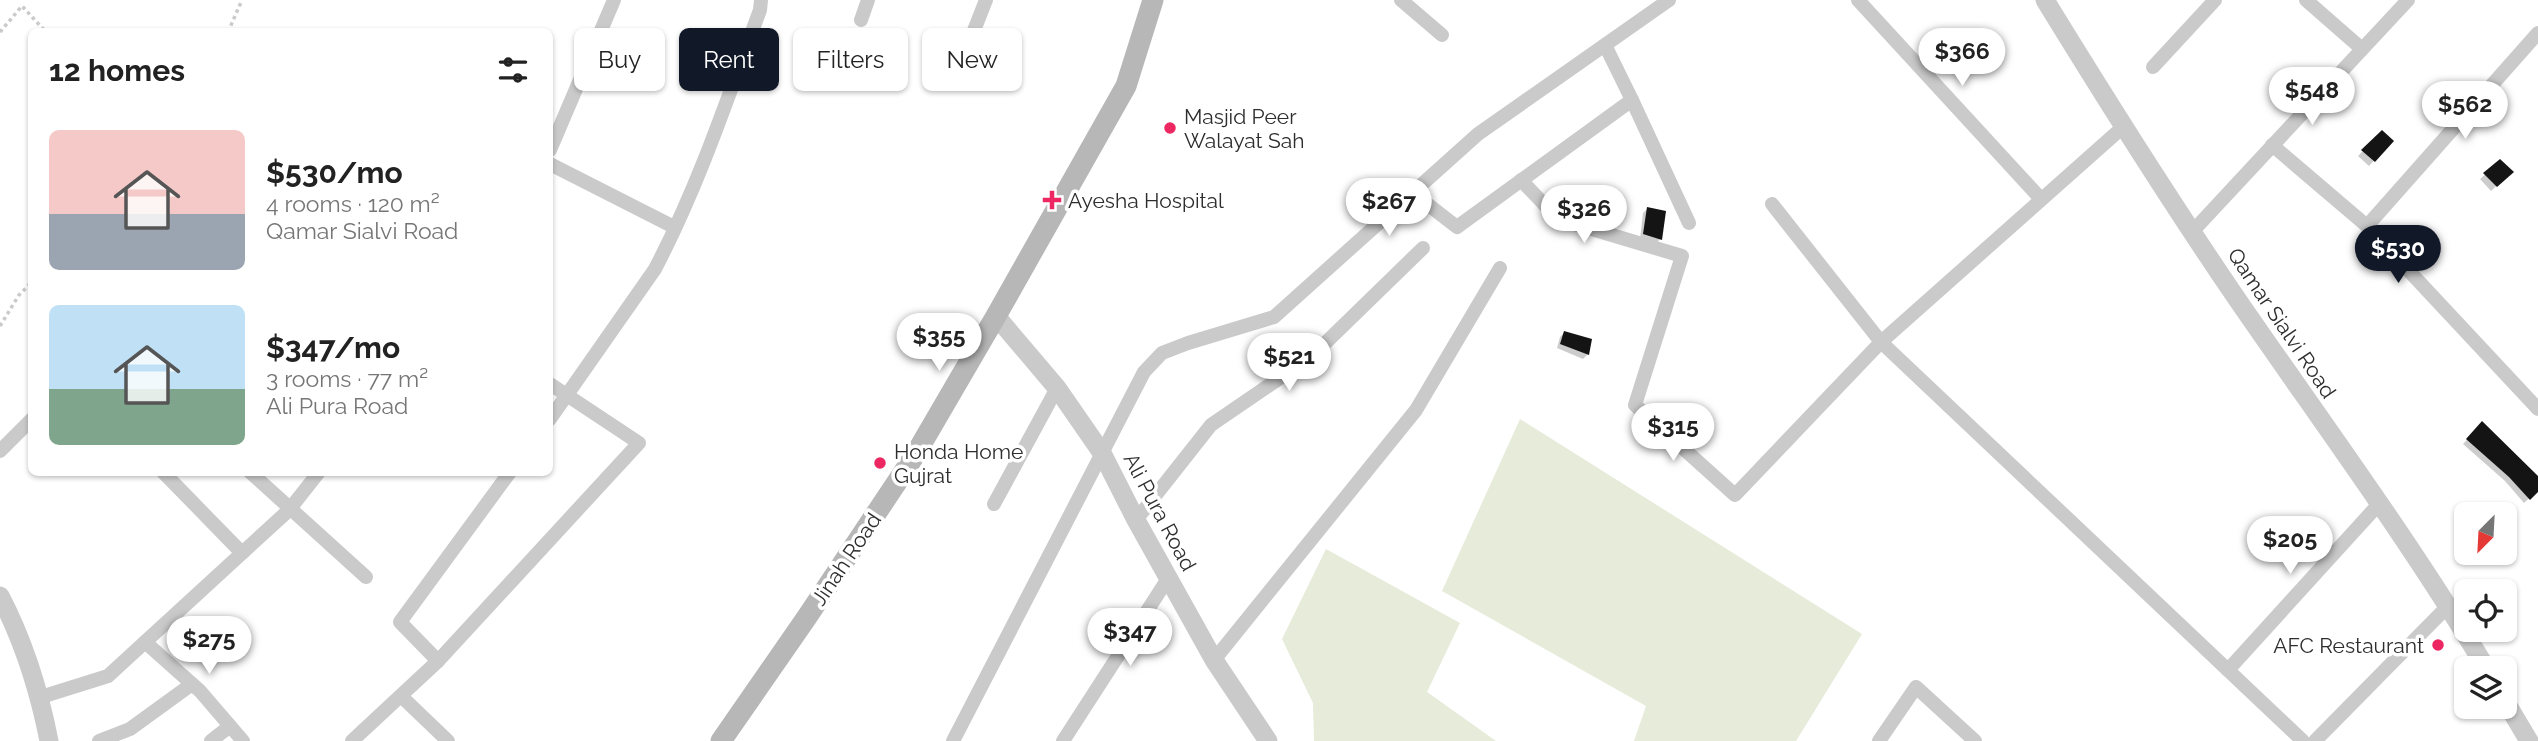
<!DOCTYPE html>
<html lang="en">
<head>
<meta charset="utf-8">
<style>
  body { margin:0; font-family:Raleway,sans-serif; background:#f6f6f6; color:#222; height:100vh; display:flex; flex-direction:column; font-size:26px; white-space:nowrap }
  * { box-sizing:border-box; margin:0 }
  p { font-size:23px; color:#767676 }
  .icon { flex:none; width:38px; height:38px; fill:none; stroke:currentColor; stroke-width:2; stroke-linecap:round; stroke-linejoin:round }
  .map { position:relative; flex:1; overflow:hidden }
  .drawer { position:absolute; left:28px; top:28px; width:525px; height:448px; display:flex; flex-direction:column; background:#fff; border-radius:10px; box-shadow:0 2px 5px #0004 }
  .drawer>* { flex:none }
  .banner { position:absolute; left:574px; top:28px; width:665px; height:63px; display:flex; gap:14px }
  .needle { width:46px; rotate:204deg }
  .controls { position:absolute; left:2454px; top:502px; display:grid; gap:14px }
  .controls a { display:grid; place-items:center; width:63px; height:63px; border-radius:10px; background:#fff; box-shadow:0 2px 5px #0004; font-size:35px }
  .price { position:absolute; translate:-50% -60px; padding:0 16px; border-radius:24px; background:#fff; color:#222; font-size:23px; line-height:46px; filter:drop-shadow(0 2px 4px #0008) }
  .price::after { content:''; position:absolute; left:50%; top:42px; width:21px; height:16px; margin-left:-10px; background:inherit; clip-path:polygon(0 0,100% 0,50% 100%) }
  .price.current { background:#111827; color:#fff }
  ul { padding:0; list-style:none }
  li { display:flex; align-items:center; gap:21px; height:175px; padding:0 21px }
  li span { display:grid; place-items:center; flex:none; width:196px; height:140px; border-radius:10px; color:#555 }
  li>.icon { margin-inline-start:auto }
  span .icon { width:84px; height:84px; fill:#fffc; stroke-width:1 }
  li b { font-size:30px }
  h2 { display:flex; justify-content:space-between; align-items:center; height:84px; padding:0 21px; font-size:30px }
  .pill { padding:0 24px; border-radius:10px; background:#fff; box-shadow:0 2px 5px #0004; font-size:24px; line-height:63px }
  .pill.current { background:#111827; color:#fff }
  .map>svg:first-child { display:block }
  .green { fill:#e7ebda }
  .shadow { fill:#0003 }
  .building { fill:#141414 }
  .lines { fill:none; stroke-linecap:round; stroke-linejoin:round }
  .path { stroke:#cacaca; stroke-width:3.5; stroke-dasharray:3.5 3.5; stroke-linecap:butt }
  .minor { stroke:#cacaca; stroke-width:14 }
  .tertiary { stroke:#cacaca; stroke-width:19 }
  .secondary { stroke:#b7b7b7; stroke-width:21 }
  .poi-dot { fill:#ec2761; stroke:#fff; stroke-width:2.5 }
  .labels { text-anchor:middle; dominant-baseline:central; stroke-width:7; stroke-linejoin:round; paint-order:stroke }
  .poi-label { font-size:21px; fill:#2d2d2d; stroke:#fff; text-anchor:start }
  .street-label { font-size:21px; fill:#2d2d2d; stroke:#fff }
</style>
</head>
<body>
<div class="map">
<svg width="2538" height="741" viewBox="0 0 2538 741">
  <rect width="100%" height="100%" fill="#fff"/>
  <!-- green -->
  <g class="green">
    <path d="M1520,419l342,215 -66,107h-162l12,-35 -204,-115z"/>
    <path d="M1326,549l134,74 -33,69 69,49h-182l-1,-38 -31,-64z"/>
  </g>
  <!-- shadow -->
  <g class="shadow">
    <path d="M2382,132l10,9 -23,25 -11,-10z"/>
    <path d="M2500,161l11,11 -20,19 -11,-12z"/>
    <path d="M1647,209l13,30 -4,5 -16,-5 3,-26z"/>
    <path d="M1564,333l24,21 -5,5 -26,-11 3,-11z"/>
    <path d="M2482,424l56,55v11l-14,13 -19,-22 -42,-37z"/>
  </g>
  <!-- building -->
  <g class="building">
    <path d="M2382,130l12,11 -19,21 -14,-12z"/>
    <path d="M2500,159l14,13 -17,15 -14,-14z"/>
    <path d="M1647,207l19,4 -4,29 -19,-6z"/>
    <path d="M1564,331l28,8 -3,16 -29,-11z"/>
    <path d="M2482,421l56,55v16l-8,8 -21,-23 -43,-38z"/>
  </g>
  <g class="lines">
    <!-- path -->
    <g class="path">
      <path d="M0,32l22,-26 24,26"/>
      <path d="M228,32l14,-32"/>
      <path d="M0,326l19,-31 13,-13"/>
    </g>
    <!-- minor -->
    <g class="minor">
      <path d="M1401,0l41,35"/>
      <path d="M1858,0l183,199"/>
      <path d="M2306,0l56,49"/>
      <path d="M861,20l7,-20"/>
      <path d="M973,33l13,-33"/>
      <path d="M2153,67l62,-67"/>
      <path d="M1632,100l57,123"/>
      <path d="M2272,145l95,81 171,183"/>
      <path d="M550,150l64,-150"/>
      <path d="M550,164l124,63"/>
      <path d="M1521,180l37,39 124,37 -47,149 100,90 146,-153 242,-215"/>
      <path d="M1413,193l44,34 175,-127 -27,-55"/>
      <path d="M1772,204l109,138 422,399"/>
      <path d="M2367,226l171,-193"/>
      <path d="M2192,232l216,-232"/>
      <path d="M550,419l105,-150c43,-82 73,-172 105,-259l1,-10"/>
      <path d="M0,451l32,-32"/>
      <path d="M163,472l79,81"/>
      <path d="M250,472l116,105"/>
      <path d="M994,504l63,-116"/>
      <path d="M1136,520l75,-95 101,-69 111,-108"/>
      <path d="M145,642l55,49 43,50"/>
      <path d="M1214,660l202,-250 84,-142"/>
      <path d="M438,661l201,-218 -89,-59"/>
      <path d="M2228,670l150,-165"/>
      <path d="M401,696l47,45"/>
      <path d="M41,697l67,-21 181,-166 30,-38"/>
      <path d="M99,741l31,-12 62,-45"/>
      <path d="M211,741l19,-15"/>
      <path d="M352,741l86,-80 -38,-39 110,-150"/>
      <path d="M953,741l191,-369 18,-19 26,-10 86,-26 204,-183 191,-134"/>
      <path d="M1063,741l106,-164"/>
      <path d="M1879,741l37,-54 59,54"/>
      <path d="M2315,741l133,-135"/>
    </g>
    <!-- tertiary -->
    <g class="tertiary">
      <path d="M2045,0c62,101 125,201 192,299 84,122 173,242 249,369"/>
      <path d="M996,316l61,72 45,65 34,67 78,140 54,81"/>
      <path d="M0,596c24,46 39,94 49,145"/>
      <path d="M2504,699l25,42"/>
    </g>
    <!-- secondary -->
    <path class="secondary" d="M721,741l86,-124 108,-162 81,-139 130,-230 27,-86"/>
  </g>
  <!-- markers -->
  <g class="poi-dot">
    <circle cx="1170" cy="128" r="7"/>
    <path d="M1048.5 189.5h7v7h7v7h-7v7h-7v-7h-7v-7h7z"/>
    <circle cx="880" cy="463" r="7"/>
    <circle cx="2438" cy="645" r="7"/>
  </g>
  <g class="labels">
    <!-- poi labels -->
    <g class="poi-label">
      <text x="1184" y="116">Masjid Peer<tspan x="1184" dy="24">Walayat Sah</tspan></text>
      <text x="1068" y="200">Ayesha Hospital</text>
      <text x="894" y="451">Honda Home<tspan x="894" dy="24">Gujrat</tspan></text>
      <text x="2424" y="645" text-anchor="end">AFC Restaurant</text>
    </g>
    <!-- street labels -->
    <g class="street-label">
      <text transform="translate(2282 323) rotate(56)">Qamar Sialvi Road</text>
      <text transform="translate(1160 512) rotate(62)">Ali Pura Road</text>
      <text transform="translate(846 559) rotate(-56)">Jinah Road</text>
    </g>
  </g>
</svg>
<div class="controls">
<a><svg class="needle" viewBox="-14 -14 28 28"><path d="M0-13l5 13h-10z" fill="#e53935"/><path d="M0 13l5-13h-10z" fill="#767676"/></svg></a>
<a><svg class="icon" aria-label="locate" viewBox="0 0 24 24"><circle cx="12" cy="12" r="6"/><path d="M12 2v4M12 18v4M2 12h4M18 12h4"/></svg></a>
<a><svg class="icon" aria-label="layers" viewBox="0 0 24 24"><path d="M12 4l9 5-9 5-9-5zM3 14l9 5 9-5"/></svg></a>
</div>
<b class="price" style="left:1962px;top:88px">$366</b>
<b class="price" style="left:2312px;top:127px">$548</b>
<b class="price" style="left:2465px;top:141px">$562</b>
<b class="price" style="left:1389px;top:238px">$267</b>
<b class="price" style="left:1584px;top:245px">$326</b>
<b class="price current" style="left:2398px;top:285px">$530</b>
<b class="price" style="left:939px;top:373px">$355</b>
<b class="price" style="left:1289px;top:393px">$521</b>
<b class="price" style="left:1673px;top:463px">$315</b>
<b class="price" style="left:2290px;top:576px">$205</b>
<b class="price" style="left:1130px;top:668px">$347</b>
<b class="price" style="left:209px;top:676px">$275</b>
<div class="banner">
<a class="pill">Buy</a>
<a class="pill current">Rent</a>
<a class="pill">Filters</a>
<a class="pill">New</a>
</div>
<section class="drawer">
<h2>12 homes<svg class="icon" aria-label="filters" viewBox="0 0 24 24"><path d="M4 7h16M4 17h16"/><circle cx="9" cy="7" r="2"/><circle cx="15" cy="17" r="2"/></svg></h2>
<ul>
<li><span style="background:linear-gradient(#f6c9c9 60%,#9aa5b1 0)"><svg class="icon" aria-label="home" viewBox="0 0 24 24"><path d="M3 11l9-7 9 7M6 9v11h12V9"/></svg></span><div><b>$530/mo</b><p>4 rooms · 120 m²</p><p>Qamar Sialvi Road</p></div></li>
<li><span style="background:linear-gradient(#bfe0f5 60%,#7fa58c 0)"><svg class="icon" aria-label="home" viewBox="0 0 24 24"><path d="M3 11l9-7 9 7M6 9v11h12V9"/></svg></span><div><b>$347/mo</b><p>3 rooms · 77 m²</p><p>Ali Pura Road</p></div></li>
</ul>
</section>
</div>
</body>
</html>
